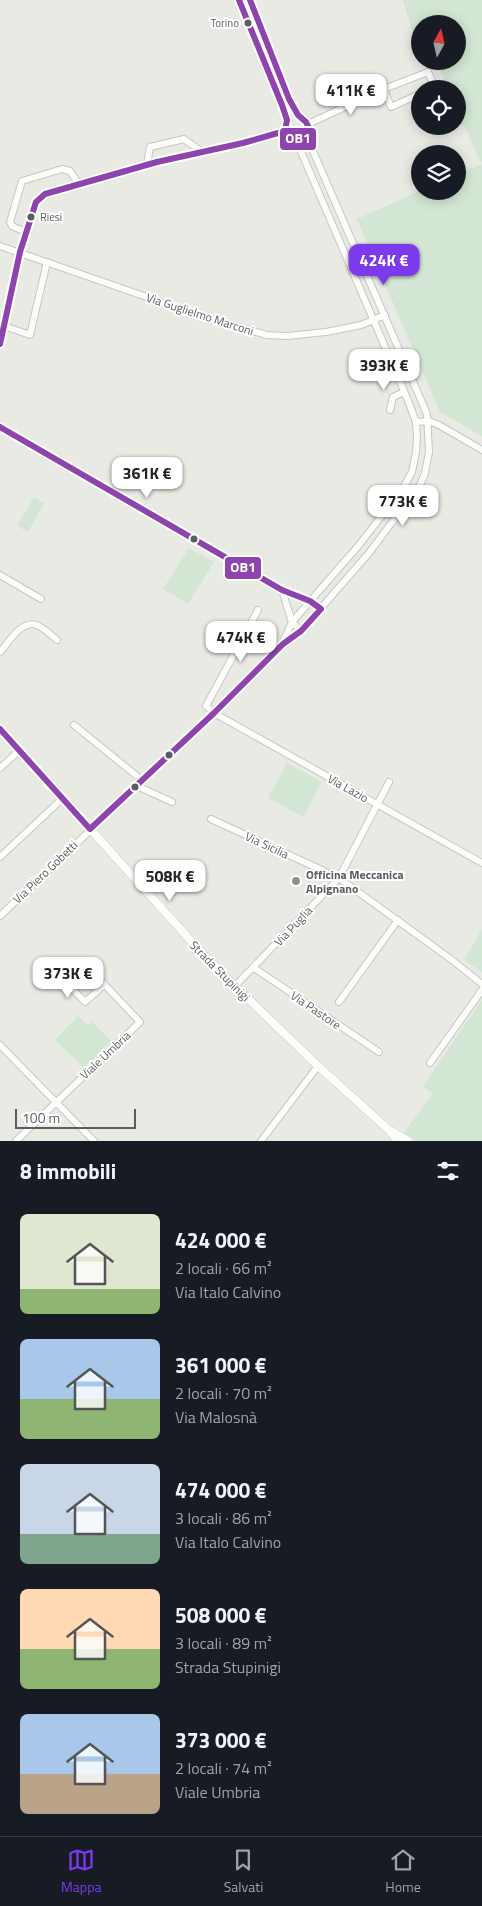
<!DOCTYPE html>
<html lang="it">
<head>
<meta charset="utf-8">
<style>
  body { margin:0; font-family:"Titillium Web",sans-serif; background:#242831; color:#f1f3f6; height:100vh; display:flex; flex-direction:column; font-size:19px; white-space:nowrap }
  * { box-sizing:border-box; margin:0 }
  p { font-size:16px; color:#9ea1a6 }
  .icon { flex:none; width:28px; height:28px; fill:none; stroke:currentColor; stroke-width:2; stroke-linecap:round; stroke-linejoin:round }
  .map { position:relative; height:1141px; overflow:hidden }
  .panel { display:flex; flex-direction:column; background:#171b24; flex:1 }
  .panel>* { flex:none }
  .needle { width:32px; rotate:8deg }
  .tools { position:absolute; left:411px; top:15px; display:grid; gap:10px }
  .tools a { display:grid; place-items:center; width:55px; height:55px; border-radius:50%; background:#171b24; box-shadow:0 2px 12px #0003; font-size:25px }
  .scale { position:absolute; left:15px; bottom:12px; width:121px; box-sizing:border-box; padding-left:5px; border:2px solid #5b5d62; border-top:0; font-size:14px; line-height:18px; white-space:nowrap; color:#5b5d62; -webkit-text-stroke:4px #fff; paint-order:stroke }
  .price { position:absolute; translate:-50% -42px; padding:0 11px; border-radius:10px; background:#fff; color:#222; font-size:16px; line-height:32px; filter:drop-shadow(0 1px 2px #0008) }
  .price::after { content:''; position:absolute; left:50%; top:30px; width:15px; height:11px; margin-left:-8px; background:inherit; clip-path:polygon(0 0,100% 0,50% 100%) }
  .price.current { background:#7c3aed; color:#fff }
  ul { padding:0; list-style:none }
  li { display:flex; align-items:center; gap:15px; height:125px; padding:0 20px }
  li span { display:grid; place-items:center; flex:none; width:140px; height:100px; border-radius:8px; color:#555 }
  li>.icon { margin-inline-start:auto }
  span .icon { width:60px; height:60px; fill:#fffc; stroke-width:1 }
  li b { font-size:21px }
  h2 { display:flex; justify-content:space-between; align-items:center; height:60px; padding:0 20px; font-size:21px }
  .tabs { display:flex; justify-content:space-around; align-items:center; height:70px; border-top:1px solid #363941; background:#171b24; font-size:14px; color:#9ea1a6 }
  .tabs a { display:grid; justify-items:center; gap:2px }
  .tabs .current { color:#7c3aed }
  .map>svg:first-child { display:block }
  .green { fill:#d3e6d3 }
  .lines { fill:none; stroke-linecap:round; stroke-linejoin:round }
  .minor-casing { stroke:#c6c6c6; stroke-width:8 }
  .tertiary-casing { stroke:#c6c6c6; stroke-width:9 }
  .minor { stroke:#fcfcfb; stroke-width:6 }
  .tertiary { stroke:#fcfcfb; stroke-width:8 }
  .bus-1-casing { stroke:#fff; stroke-width:10 }
  .bus-1 { stroke:#8e44ad; stroke-width:6 }
  .bus-dot { fill:#5b5d62; stroke:#fff; stroke-width:2 }
  .poi-dot { fill:#8d8e90; stroke:#fff; stroke-width:2 }
  .labels { text-anchor:middle; dominant-baseline:central; stroke-width:4; stroke-linejoin:round; paint-order:stroke }
  .bus-label { font-size:11px; fill:#5b5d62; stroke:#fff; text-anchor:end }
  .street-label { font-size:12px; fill:#5b5d62; stroke:#fff }
  .poi-label { font-size:12px; font-weight:bold; fill:#5b5d62; stroke:#fff; text-anchor:start }
  .line-badge { stroke:#fff; stroke-width:2 }
  .badge-label { font-size:14px; text-anchor:middle; font-weight:bold; fill:#fff }
</style>
</head>
<body>
<div class="map">
<svg width="482" height="1141" viewBox="0 0 482 1141">
  <rect width="100%" height="100%" fill="#eaeae5"/>
  <!-- green -->
  <g class="green">
    <path d="M403,0h79v162h-2l-13,-31 -9,-12v-30h-10l-9,-22 -6,-6h25v-37h-38v26l-3,-2z"/>
    <path d="M482,164v272l-42,-24 -83,-193 63,-28h38v-17z"/>
    <path d="M34,497l10,6 -16,29 -11,-6z"/>
    <path d="M189,548l25,14 -26,42 -25,-15z"/>
    <path d="M287,763l35,19 -19,35 -35,-19z"/>
    <path d="M482,929v43l-18,-12z"/>
    <path d="M482,1000v141h-66l-12,-8 29,-40 -10,-7z"/>
    <path d="M78,1016l10,9 4,-3 19,19 -27,27 -29,-28z"/>
  </g>
  <g class="lines">
    <defs>
      <g id="minor">
        <path d="M239,0l43,105 5,15 -2,11 6,8c17,3 24,-18 7,-24l-9,-16 -39,-99"/>
        <path d="M384,89l7,18 29,-13"/>
        <path d="M308,124l76,-35 44,-17 7,16 -2,1"/>
        <path d="M147,164l3,-17 34,-8 18,13"/>
        <path d="M26,232l-14,-6 -2,-4 12,-41 40,-12 8,2 8,12"/>
        <path d="M0,246l210,73 57,16 20,1 39,-4 35,-7 24,-10"/>
        <path d="M4,326l26,9 17,-73"/>
        <path d="M0,344l20,-92 16,-50 9,-8 38,-12 74,-20 86,-19 42,-12"/>
        <path d="M390,410l3,-13 11,-5"/>
        <path d="M416,422l13,-1 10,4 43,25"/>
        <path d="M0,427l282,163 28,11 11,8"/>
        <path d="M0,575l41,24"/>
        <path d="M282,590l10,32 9,9"/>
        <path d="M258,610l-52,96 8,7 268,150"/>
        <path d="M283,642l9,-20 67,-77 43,-55 10,-18 4,-20 1,-15 -1,-15 -9,-24 -111,-258"/>
        <path d="M0,652c9,-10 21,-32 37,-27 7,3 14,10 20,15"/>
        <path d="M74,725l69,56"/>
        <path d="M0,768l19,-17"/>
        <path d="M137,786l35,16"/>
        <path d="M211,819l128,59 113,82 30,24"/>
        <path d="M0,857l63,-59"/>
        <path d="M0,916l214,-203 69,-69 18,-13 68,-78 51,-68 5,-12 4,-21 -2,-38 -121,-279"/>
        <path d="M254,968l125,84"/>
        <path d="M234,987l105,-109 50,-96"/>
        <path d="M339,1002l59,-82"/>
        <path d="M0,1045l94,96"/>
        <path d="M430,1063l52,-73"/>
        <path d="M16,1141l124,-119 -55,-58 -19,18 19,20 19,-17"/>
        <path d="M261,1141l57,-75"/>
      </g>
      <g id="tertiary">
        <path d="M0,729l210,233 108,104 71,64 9,11"/>
        <path d="M393,1132l15,9"/>
      </g>
    </defs>
    <!-- minor casing -->
    <use href="#minor" class="minor-casing"/>
    <!-- tertiary casing -->
    <use href="#tertiary" class="tertiary-casing"/>
    <!-- minor -->
    <use href="#minor" class="minor"/>
    <!-- tertiary -->
    <use href="#tertiary" class="tertiary"/>
    <defs>
      <g id="bus-1">
        <path d="M239,0l43,105 5,15 -2,11 6,8h6l8,-5 3,-8 -2,-4 -8,-7 -9,-16 -39,-99"/>
        <path d="M0,344l20,-92 16,-50 9,-8 112,-32 86,-19 42,-12"/>
        <path d="M0,427l282,163 28,11 11,8 -20,22 -18,13 -69,69 -124,116 -90,-100"/>
      </g>
    </defs>
    <!-- bus-1 casing -->
    <use href="#bus-1" class="bus-1-casing"/>
    <!-- bus-1 -->
    <use href="#bus-1" class="bus-1"/>
  </g>
  <!-- markers -->
  <g class="bus-dot">
    <circle cx="248" cy="23" r="4.5"/>
    <circle cx="31" cy="217" r="4.5"/>
    <circle cx="194" cy="539" r="4.5"/>
    <circle cx="169" cy="755" r="4.5"/>
    <circle cx="135" cy="787" r="4.5"/>
  </g>
  <circle class="poi-dot" cx="296" cy="881" r="5"/>
  <g class="labels">
    <!-- bus labels -->
    <g class="bus-label">
      <text x="239" y="23">Torino</text>
      <text x="40" y="217" text-anchor="start">Riesi</text>
    </g>
    <!-- street labels -->
    <g class="street-label">
      <text transform="translate(200 314) rotate(18)">Via Guglielmo Marconi</text>
      <text transform="translate(348 788) rotate(29)">Via Lazio</text>
      <text transform="translate(267 845) rotate(25)">Via Sicilia</text>
      <text transform="translate(45 872) rotate(-44)">Via Piero Gobetti</text>
      <text transform="translate(293 926) rotate(-47)">Via Puglia</text>
      <text transform="translate(220 971) rotate(45)">Strada Stupinigi</text>
      <text transform="translate(316 1010) rotate(34)">Via Pastore</text>
      <text transform="translate(105 1055) rotate(-43)">Viale Umbria</text>
    </g>
    <!-- poi labels -->
    <g class="poi-label">
      <text x="306" y="874">Officina Meccanica<tspan x="306" dy="14">Alpignano</tspan></text>
    </g>
  </g>
  <g class="line-badge">
    <rect x="279" y="127" width="38" height="24" rx="5" fill="#8e44ad"/>
    <rect x="224" y="556" width="38" height="24" rx="5" fill="#8e44ad"/>
  </g>
  <g class="badge-label">
    <text x="298" y="143">OB1</text>
    <text x="243" y="572">OB1</text>
  </g>
</svg>
<div class="tools">
<a><svg class="needle" viewBox="-14 -14 28 28"><path d="M0-13l5 13h-10z" fill="#e53935"/><path d="M0 13l5-13h-10z" fill="#9ea1a6"/></svg></a>
<a><svg class="icon" aria-label="locate" viewBox="0 0 24 24"><circle cx="12" cy="12" r="6"/><path d="M12 2v4M12 18v4M2 12h4M18 12h4"/></svg></a>
<a><svg class="icon" aria-label="layers" viewBox="0 0 24 24"><path d="M12 4l9 5-9 5-9-5zM3 14l9 5 9-5"/></svg></a>
</div>
<div class="scale">100 m</div>
<b class="price" style="left:351px;top:116px">411K €</b>
<b class="price current" style="left:384px;top:286px">424K €</b>
<b class="price" style="left:384px;top:391px">393K €</b>
<b class="price" style="left:147px;top:499px">361K €</b>
<b class="price" style="left:403px;top:527px">773K €</b>
<b class="price" style="left:241px;top:663px">474K €</b>
<b class="price" style="left:170px;top:902px">508K €</b>
<b class="price" style="left:68px;top:999px">373K €</b>
</div>
<section class="panel">
<h2>8 immobili<svg class="icon" aria-label="filters" viewBox="0 0 24 24"><path d="M4 7h16M4 17h16"/><circle cx="9" cy="7" r="2"/><circle cx="15" cy="17" r="2"/></svg></h2>
<ul>
<li><span style="background:linear-gradient(#dfe7d0 75%,#8fb573 0)"><svg class="icon" aria-label="home" viewBox="0 0 24 24"><path d="M3 11l9-7 9 7M6 9v11h12V9"/></svg></span><div><b>424 000 €</b><p>2 locali · 66 m²</p><p>Via Italo Calvino</p></div></li>
<li><span style="background:linear-gradient(#a9c7e8 60%,#8fb573 0)"><svg class="icon" aria-label="home" viewBox="0 0 24 24"><path d="M3 11l9-7 9 7M6 9v11h12V9"/></svg></span><div><b>361 000 €</b><p>2 locali · 70 m²</p><p>Via Malosnà</p></div></li>
<li><span style="background:linear-gradient(#c9d6e8 70%,#7fa58c 0)"><svg class="icon" aria-label="home" viewBox="0 0 24 24"><path d="M3 11l9-7 9 7M6 9v11h12V9"/></svg></span><div><b>474 000 €</b><p>3 locali · 86 m²</p><p>Via Italo Calvino</p></div></li>
<li><span style="background:linear-gradient(#ffd9b3 60%,#8fb573 0)"><svg class="icon" aria-label="home" viewBox="0 0 24 24"><path d="M3 11l9-7 9 7M6 9v11h12V9"/></svg></span><div><b>508 000 €</b><p>3 locali · 89 m²</p><p>Strada Stupinigi</p></div></li>
<li><span style="background:linear-gradient(#a9c7e8 60%,#b9a48a 0)"><svg class="icon" aria-label="home" viewBox="0 0 24 24"><path d="M3 11l9-7 9 7M6 9v11h12V9"/></svg></span><div><b>373 000 €</b><p>2 locali · 74 m²</p><p>Viale Umbria</p></div></li>
</ul>
</section>
<nav class="tabs">
<a class="current"><svg class="icon" aria-label="map" viewBox="0 0 24 24"><path d="M3 6l6-2 6 2 6-2v14l-6 2-6-2-6 2zM9 4v14M15 6v14"/></svg>Mappa</a>
<a><svg class="icon" aria-label="saved" viewBox="0 0 24 24"><path d="M7 4h10v16l-5-4-5 4z"/></svg>Salvati</a>
<a><svg class="icon" aria-label="home" viewBox="0 0 24 24"><path d="M3 11l9-7 9 7M6 9v11h12V9"/></svg>Home</a>
</nav>
</body>
</html>
